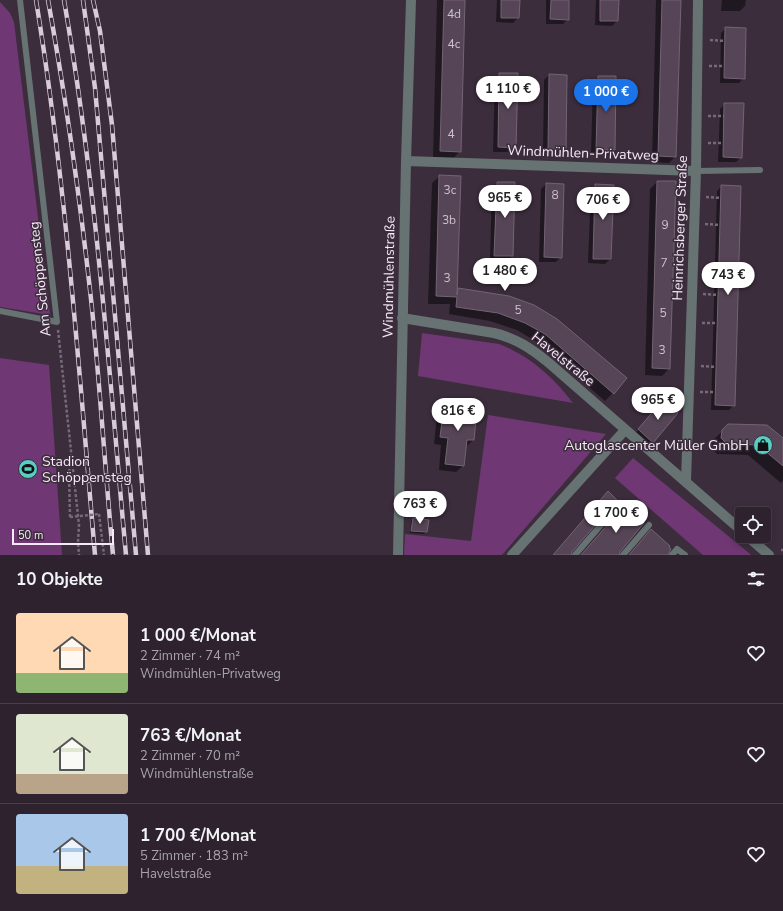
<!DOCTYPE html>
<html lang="de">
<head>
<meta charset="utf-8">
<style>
  body { margin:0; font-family:"Nunito Sans",sans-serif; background:#392f3a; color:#f1f3f6; height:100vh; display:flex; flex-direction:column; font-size:15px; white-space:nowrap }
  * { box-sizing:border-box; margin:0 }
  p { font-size:13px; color:#a7a4aa }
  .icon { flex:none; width:22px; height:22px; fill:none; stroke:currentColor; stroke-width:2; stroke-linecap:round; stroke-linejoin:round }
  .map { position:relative; height:555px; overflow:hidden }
  .panel { display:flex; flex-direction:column; background:#2d222e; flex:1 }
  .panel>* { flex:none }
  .fabs { position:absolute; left:735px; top:507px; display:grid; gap:8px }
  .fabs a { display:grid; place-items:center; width:36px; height:36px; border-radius:4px; background:#2d222e; box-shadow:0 2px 10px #0003,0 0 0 1px #483f4a; font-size:20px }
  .scale { position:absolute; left:12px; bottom:10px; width:102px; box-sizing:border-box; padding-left:4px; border:2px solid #f5eaf5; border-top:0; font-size:11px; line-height:14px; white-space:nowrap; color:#f5eaf5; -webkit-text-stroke:3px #3c2d3d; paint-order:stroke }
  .price { position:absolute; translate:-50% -34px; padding:0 9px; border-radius:14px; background:#fff; color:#222; font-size:13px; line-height:26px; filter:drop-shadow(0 1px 2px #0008) }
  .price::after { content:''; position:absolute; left:50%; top:24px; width:12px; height:9px; margin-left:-6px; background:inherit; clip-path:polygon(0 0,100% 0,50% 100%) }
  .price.active { background:#1a73e8; color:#fff }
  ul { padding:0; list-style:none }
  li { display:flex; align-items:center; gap:12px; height:100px; padding:0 16px }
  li+li { border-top:1px solid #483f4a }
  li span { display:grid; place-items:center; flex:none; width:112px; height:80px; border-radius:4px; color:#555 }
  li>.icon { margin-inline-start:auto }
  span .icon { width:48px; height:48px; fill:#fffc; stroke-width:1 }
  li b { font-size:17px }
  h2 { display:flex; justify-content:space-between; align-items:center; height:48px; padding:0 16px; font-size:17px }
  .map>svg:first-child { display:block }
  .green { fill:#6f3773 }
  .shadow { fill:#0007 }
  .building { fill:#564556; stroke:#746375 }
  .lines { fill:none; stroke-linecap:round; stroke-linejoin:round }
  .path { stroke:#776978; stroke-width:2.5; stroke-dasharray:3 2; stroke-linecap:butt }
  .service { stroke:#667372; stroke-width:6 }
  .minor { stroke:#667372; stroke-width:10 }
  .rail-casing { stroke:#d8ccd8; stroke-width:4.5 }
  .rail { stroke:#3c2d3d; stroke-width:3; stroke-dasharray:9; stroke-linecap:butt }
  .path-bridge { stroke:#776978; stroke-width:2.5; stroke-dasharray:3 2; stroke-linecap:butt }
  .labels { text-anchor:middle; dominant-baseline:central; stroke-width:3; stroke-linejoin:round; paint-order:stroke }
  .number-label { font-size:12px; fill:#cdc1cd }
  .street-label { font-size:14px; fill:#f5eaf5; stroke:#3c2d3d }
  .poi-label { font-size:14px; fill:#f5eaf5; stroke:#3c2d3d; text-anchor:end }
</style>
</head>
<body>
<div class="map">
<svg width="783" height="555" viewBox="0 0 783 555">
  <rect width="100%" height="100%" fill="#3c2d3d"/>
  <!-- green -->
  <g class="green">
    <path d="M0,2l10,11 4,9 36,293 -50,-8z"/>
    <path d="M422,333l77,11c30,11 55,34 74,59l-155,-27z"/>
    <path d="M0,358l49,7 13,190h-62z"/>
    <path d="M488,415l118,19 -104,121h-98l1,-21 66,7z"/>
    <path d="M633,458l116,95 2,2h-48l-88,-77z"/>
  </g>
  <!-- shadow -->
  <g class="shadow">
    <path d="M437,0h27l-4,151 -7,8 -20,-1z"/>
    <path d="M497,0h22l-1,18 -5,5 -17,-1z"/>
    <path d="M546,0h22v19l-5,5h-17z"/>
    <path d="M596,0h22l-1,21 -5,5 -17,-1z"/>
    <path d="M656,0h24l-5,157 -6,6 -17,-1z"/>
    <path d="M722,0h24l-1,6 -5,5h-19z"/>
    <path d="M726,28l18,50 -5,5h-19l1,-50z"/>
    <path d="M500,74l15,73 -5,5h-17l2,-73z"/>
    <path d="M549,75l16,73 -5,5h-17l1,-73z"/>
    <path d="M598,77l16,73 -5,5 -18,-1 2,-72z"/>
    <path d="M725,104l16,53 -5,5h-18l2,-53z"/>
    <path d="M440,176l16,115 2,-2 26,3 142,87 -21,22 -68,-59 -20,-12 -27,-9 -41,-7 1,-10h-22l4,-121z"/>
    <path d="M657,182l12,187 -7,7 -17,-1 5,-186z"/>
    <path d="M497,183l15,73 -5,5 -17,-1 2,-72z"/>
    <path d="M546,184l15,73 -5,5h-17l2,-73z"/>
    <path d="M596,185l14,74 -5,5 -17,-1 3,-73z"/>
    <path d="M722,186l12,219 -5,5h-18l6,-219z"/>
    <path d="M659,406l-7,36 -4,5 -14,-12z"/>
    <path d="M444,407l29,33 -7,7 -2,18 -8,7 -17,-2 2,-25 -7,-1 3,-30z"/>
    <path d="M729,425l54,15v40l-2,3 -33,-28 -31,-1 -5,-6v-7z"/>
    <path d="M413,519l15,2 -2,11 -2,2 -14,-1 1,-12z"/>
  </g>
  <!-- building -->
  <g class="building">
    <path d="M444,0h21l-4,152 -21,-1z"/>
    <path d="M501,0h19l-1,18h-18z"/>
    <path d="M551,0h18v20l-19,-1z"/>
    <path d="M600,0h19l-1,21h-18z"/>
    <path d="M662,0h19l-5,157 -18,-1z"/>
    <path d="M725,27l21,1 -1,51 -21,-1z"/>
    <path d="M499,73h19l-2,75 -18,-1z"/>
    <path d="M549,74l18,1 -1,74h-18z"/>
    <path d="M598,76h18l-1,74h-19z"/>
    <path d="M724,103h20l-2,55 -19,-1z"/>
    <path d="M439,175l22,1 -4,119 1,-7 51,8 25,9 23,14 70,59 -13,16 -69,-60 -20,-11 -27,-10 -42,-6 1,-10 -21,-1z"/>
    <path d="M657,181h19l-6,188 -18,-1z"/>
    <path d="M497,182h18l-2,74h-19z"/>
    <path d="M546,183l18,1 -2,74 -18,-1z"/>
    <path d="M595,184l19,1 -3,74h-18z"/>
    <path d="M721,185l20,1 -6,220 -20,-1z"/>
    <path d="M663,400l15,13 -25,30 -15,-14z"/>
    <path d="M444,406l33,3 -3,31h-7l-3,26 -19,-2 3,-26 -8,-1z"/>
    <path d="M728,424l39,1 16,13v28l-25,-21 -31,-1 -6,-6 1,-8z"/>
    <path d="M608,491l9,9 -45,52 -1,3h-18z"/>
    <path d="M624,506l1,1 1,-1 18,17 -24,29 -1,3h-38z"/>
    <path d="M413,518l16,2 -2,12 -16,-1z"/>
    <path d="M651,529l19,17 -1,1 2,2 -3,6h-39z"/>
  </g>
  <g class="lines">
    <!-- path -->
    <g class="path">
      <path d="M710,40l15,1"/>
      <path d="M709,66h15"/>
      <path d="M708,116h16"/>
      <path d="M708,143h15"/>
      <path d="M706,197l15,1"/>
      <path d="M705,224l15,1"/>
      <path d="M704,268l15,1"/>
      <path d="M703,294l15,1"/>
      <path d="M702,323h15"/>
      <path d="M58,330l21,195 -1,17 1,13"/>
      <path d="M701,366l15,1"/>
      <path d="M700,392h15"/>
      <path d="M99,514l5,41"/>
      <path d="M70,517l-1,-45 2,-10"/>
      <path d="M781,550h2"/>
    </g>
    <!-- service -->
    <g class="service">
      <path d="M696,171l64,-1"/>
      <path d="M0,311l57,11 -37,-322"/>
      <path d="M575,555l45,-52"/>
      <path d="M623,555l26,-30"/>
      <path d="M672,555l5,-6 8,6"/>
    </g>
    <!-- minor -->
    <g class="minor">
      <path d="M406,161l290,10"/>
      <path d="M402,318l92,15c22,5 38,16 55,30l193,168"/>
      <path d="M686,481l10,-310 2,-171"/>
      <path d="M747,536l22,19"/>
      <path d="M398,555l8,-394 5,-161"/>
      <path d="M512,555l113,-125"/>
    </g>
    <defs>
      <g id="rail">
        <path d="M36,0c30,184 43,370 59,555"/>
        <path d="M48,0c18,99 32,199 43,299 9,85 14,171 22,256"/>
        <path d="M64,0c32,184 45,370 62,555"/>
        <path d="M83,0l12,88 41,467"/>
        <path d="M93,0l7,31 12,94 36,430"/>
      </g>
    </defs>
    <!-- rail casing -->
    <use href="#rail" class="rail-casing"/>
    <!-- rail -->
    <use href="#rail" class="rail"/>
    <!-- path-bridge -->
    <path class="path-bridge" d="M70,517l29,-3"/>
  </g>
  <!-- icons -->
  <defs>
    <symbol id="shop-disc" viewBox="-11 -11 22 22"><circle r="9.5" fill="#56cec4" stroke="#3c2d3d"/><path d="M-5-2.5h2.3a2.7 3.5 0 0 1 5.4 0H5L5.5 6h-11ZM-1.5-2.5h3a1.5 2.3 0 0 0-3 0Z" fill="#111"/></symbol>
    <symbol id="stadium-disc" viewBox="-11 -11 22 22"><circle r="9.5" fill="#56cec4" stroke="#3c2d3d"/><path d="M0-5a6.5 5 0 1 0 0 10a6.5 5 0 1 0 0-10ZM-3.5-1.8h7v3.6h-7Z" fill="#111"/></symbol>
  </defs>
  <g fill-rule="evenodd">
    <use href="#shop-disc" x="752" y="434" width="22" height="22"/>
    <use href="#stadium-disc" x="17" y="458" width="22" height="22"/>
  </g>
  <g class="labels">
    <!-- number labels -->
    <g class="number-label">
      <text x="454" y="14">4d</text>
      <text x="454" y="44">4c</text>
      <text x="451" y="134">4</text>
      <text x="450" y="190">3c</text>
      <text x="555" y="195">8</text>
      <text x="449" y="220">3b</text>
      <text x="665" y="225">9</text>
      <text x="664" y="263">7</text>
      <text x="447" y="278">3</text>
      <text x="518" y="310">5</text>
      <text x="663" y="313">5</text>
      <text x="662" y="350">3</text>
    </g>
    <!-- street labels -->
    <g class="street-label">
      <text transform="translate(583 153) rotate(2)">Windmühlen-Privatweg</text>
      <text transform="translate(680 228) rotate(-88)">Heinrichsberger Straße</text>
      <text transform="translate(389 277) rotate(-89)">Windmühlenstraße</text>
      <text transform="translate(40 279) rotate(-96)">Am Schöppensteg</text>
      <text transform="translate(563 359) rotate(39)">Havelstraße</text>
    </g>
    <!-- poi labels -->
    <g class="poi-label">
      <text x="749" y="445">Autoglascenter Müller GmbH</text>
      <text x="42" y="461" text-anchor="start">Stadion<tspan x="42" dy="16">Schöppensteg</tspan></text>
    </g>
  </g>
</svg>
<div class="fabs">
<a><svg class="icon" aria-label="locate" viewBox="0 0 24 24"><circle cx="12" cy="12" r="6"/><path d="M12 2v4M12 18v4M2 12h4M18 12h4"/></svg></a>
</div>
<div class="scale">50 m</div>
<b class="price" style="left:508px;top:110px">1 110 €</b>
<b class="price active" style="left:606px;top:113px">1 000 €</b>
<b class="price" style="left:505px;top:219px">965 €</b>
<b class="price" style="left:603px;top:221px">706 €</b>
<b class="price" style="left:505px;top:292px">1 480 €</b>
<b class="price" style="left:728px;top:296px">743 €</b>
<b class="price" style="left:658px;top:421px">965 €</b>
<b class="price" style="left:458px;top:432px">816 €</b>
<b class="price" style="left:420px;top:525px">763 €</b>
<b class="price" style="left:616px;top:534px">1 700 €</b>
</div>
<section class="panel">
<h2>10 Objekte<svg class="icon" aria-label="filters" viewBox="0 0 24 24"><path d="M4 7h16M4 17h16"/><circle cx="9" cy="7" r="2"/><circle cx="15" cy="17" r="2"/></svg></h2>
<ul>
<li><span style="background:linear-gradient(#ffd9b3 75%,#8fb573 0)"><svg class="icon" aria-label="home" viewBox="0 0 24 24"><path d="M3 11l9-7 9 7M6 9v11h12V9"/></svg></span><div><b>1 000 €/Monat</b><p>2 Zimmer · 74 m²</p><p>Windmühlen-Privatweg</p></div><svg class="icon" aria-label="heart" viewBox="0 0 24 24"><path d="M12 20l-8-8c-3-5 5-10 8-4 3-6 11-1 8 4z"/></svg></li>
<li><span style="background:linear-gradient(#dfe7d0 75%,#b9a48a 0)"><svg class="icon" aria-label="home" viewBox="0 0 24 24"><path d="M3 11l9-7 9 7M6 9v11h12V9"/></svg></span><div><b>763 €/Monat</b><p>2 Zimmer · 70 m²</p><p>Windmühlenstraße</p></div><svg class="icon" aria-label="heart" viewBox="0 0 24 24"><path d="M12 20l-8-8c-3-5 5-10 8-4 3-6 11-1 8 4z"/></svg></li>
<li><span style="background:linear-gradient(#a9c7e8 65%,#c2b280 0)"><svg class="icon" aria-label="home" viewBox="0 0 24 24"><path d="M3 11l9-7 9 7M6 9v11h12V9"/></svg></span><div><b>1 700 €/Monat</b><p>5 Zimmer · 183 m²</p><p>Havelstraße</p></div><svg class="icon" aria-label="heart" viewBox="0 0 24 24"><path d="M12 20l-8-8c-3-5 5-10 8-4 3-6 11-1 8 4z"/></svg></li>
</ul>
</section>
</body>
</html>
